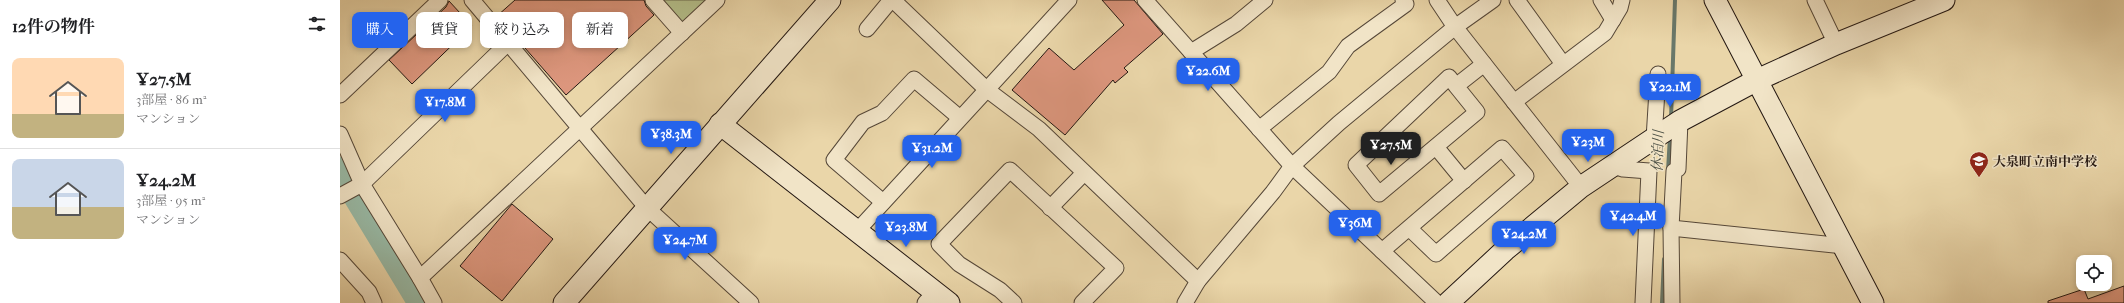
<!DOCTYPE html>
<html lang="ja">
<head>
<meta charset="utf-8">
<style>
  body { margin:0; font-family:"IM FELL French Canon","Noto Serif JP",serif; background:#f6f6f6; color:#202124; height:100vh; display:flex; flex-direction:column; font-size:15px; white-space:nowrap }
  * { box-sizing:border-box; margin:0 }
  p { font-size:13px; color:#757577 }
  .icon { flex:none; width:22px; height:22px; fill:none; stroke:currentColor; stroke-width:2; stroke-linecap:round; stroke-linejoin:round }
  .map { position:relative; flex:1; overflow:hidden }
  .side { display:flex; flex-direction:column; background:#fff; width:340px }
  .side>* { flex:none }
  .guide { position:absolute; left:12px; top:12px; width:380px; height:36px; display:flex; gap:8px }
  .fabs { position:absolute; left:1736px; top:255px; display:grid; gap:8px }
  .fabs a { display:grid; place-items:center; width:36px; height:36px; border-radius:8px; background:#fff; box-shadow:0 2px 6px #0003; font-size:20px }
  .price { position:absolute; translate:-50% -34px; padding:0 9px; border-radius:8px; background:#2563eb; color:#fff; font-size:13px; line-height:26px; filter:drop-shadow(0 1px 2px #0008) }
  .price::after { content:''; position:absolute; left:50%; top:24px; width:12px; height:9px; margin-left:-6px; background:inherit; clip-path:polygon(0 0,100% 0,50% 100%) }
  .price.current { background:#222; color:#fff }
  ul { padding:0; list-style:none }
  li { display:flex; align-items:center; gap:12px; height:100px; padding:0 12px }
  li+li { border-top:1px solid #e0e0e0 }
  li span { display:grid; place-items:center; flex:none; width:112px; height:80px; border-radius:8px; color:#555 }
  li>.icon { margin-inline-start:auto }
  span .icon { width:48px; height:48px; fill:#fffc; stroke-width:1 }
  li b { font-size:17px }
  h2 { display:flex; justify-content:space-between; align-items:center; height:48px; padding:0 12px; font-size:17px }
  .tag { padding:0 14px; border-radius:8px; background:#fff; box-shadow:0 2px 6px #0003; font-size:14px; line-height:36px }
  .tag.current { background:#2563eb; color:#fff }
  main { display:flex; flex:1; min-height:0 }
  .map>svg:first-child { display:block }
  .green { fill:#b4be8a; stroke:#6c6a4e }
  .lines { fill:none; stroke-linecap:round; stroke-linejoin:round }
  .stream { stroke:#69786a; stroke-width:4 }
  .river { stroke:#98b9a5; stroke-width:23 }
  .building { fill:#dc967d; stroke:#231712 }
  .street-casing { stroke:#554738; stroke-width:17 }
  .secondary-casing { stroke:#231712; stroke-width:23 }
  .street { stroke:#f1e4c7; stroke-width:15 }
  .secondary { stroke:#f1e4c7; stroke-width:21 }
  .labels { text-anchor:middle; dominant-baseline:central; stroke-width:3; stroke-linejoin:round; paint-order:stroke }
  .poi-label { font-size:13px; font-weight:bold; fill:#231712; stroke:#f1e4c7; text-anchor:start }
  .water-label { font-size:14px; font-style:italic; fill:#4c5045; stroke:#f1e4c7 }
</style>
</head>
<body>
<main>
<section class="side">
<h2>12件の物件<svg class="icon" aria-label="filters" viewBox="0 0 24 24"><path d="M4 7h16M4 17h16"/><circle cx="9" cy="7" r="2"/><circle cx="15" cy="17" r="2"/></svg></h2>
<ul>
<li><span style="background:linear-gradient(#ffd9b3 70%,#c2b280 0)"><svg class="icon" aria-label="home" viewBox="0 0 24 24"><path d="M3 11l9-7 9 7M6 9v11h12V9"/></svg></span><div><b>¥27.5M</b><p>3部屋 · 86 m²</p><p>マンション</p></div></li>
<li><span style="background:linear-gradient(#c9d6e8 60%,#c2b280 0)"><svg class="icon" aria-label="home" viewBox="0 0 24 24"><path d="M3 11l9-7 9 7M6 9v11h12V9"/></svg></span><div><b>¥24.2M</b><p>3部屋 · 95 m²</p><p>マンション</p></div></li>
</ul>
</section>
<div class="map">
<svg width="1784" height="303" viewBox="0 0 1784 303">
  <rect width="100%" height="100%" fill="#ead6a9"/>
  <filter id="stains"><feTurbulence type="fractalNoise" baseFrequency=".005" numOctaves="4"/><feColorMatrix values="0 0 0 0 .2 0 0 0 0 .09 0 0 0 0 .02 0 0 0 .5 -.17"/></filter>
  <radialGradient id="worn" r=".72"><stop offset=".6" stop-color="#630" stop-opacity="0"/><stop offset="1" stop-color="#630" stop-opacity=".3"/></radialGradient>
  <!-- green -->
  <path class="green" d="M313,0h64l-35,33z"/>
  <g class="lines">
    <!-- stream -->
    <g class="stream">
      <path d="M1331,119l4,-119"/>
      <path d="M1328,171l2,-35"/>
      <path d="M1322,303l2,-44"/>
    </g>
    <!-- river -->
    <path class="river" d="M0,168l7,16 72,119"/>
  </g>
  <!-- building -->
  <g class="building">
    <path d="M175,0h129l2,6 8,9 -88,80 -69,-79z"/>
    <path d="M762,0h32l29,34 -39,34 4,4 -13,11 -2,-3 -48,55 -53,-45 37,-42 25,22 50,-45z"/>
    <path d="M109,1l23,25 -60,58 -23,-24 57,-53z"/>
    <path d="M172,204l41,35 -51,62 -42,-35z"/>
    <path d="M1784,286v17h-76v-2l36,-12 4,10z"/>
  </g>
  <g class="lines">
    <defs>
      <g id="street">
        <path d="M132,0l174,207 105,96"/>
        <path d="M313,0l29,33"/>
        <path d="M553,0l93,89 53,40 159,152"/>
        <path d="M805,0l147,166 145,137"/>
        <path d="M1097,0l18,27 126,160"/>
        <path d="M1177,0l46,64"/>
        <path d="M1261,0l12,20"/>
        <path d="M1475,0l21,44"/>
        <path d="M527,29l24,-29"/>
        <path d="M851,52l45,-28 29,-24"/>
        <path d="M1116,86l-7,-9 -93,88 23,29 98,-82 -21,-26 28,-22"/>
        <path d="M0,95l100,-95"/>
        <path d="M1174,102l91,-69 15,-25 2,-8"/>
        <path d="M919,129l70,-57 19,-26 58,-42 -3,-4"/>
        <path d="M0,134l22,50 58,94 14,25"/>
        <path d="M1314,139l4,-65"/>
        <path d="M1096,147l28,34"/>
        <path d="M1273,166l10,3 26,2 -6,132"/>
        <path d="M0,196l22,-12 147,-142"/>
        <path d="M543,202l-49,-42 29,-38 19,-9 32,-34 46,39"/>
        <path d="M710,208l34,-35"/>
        <path d="M1331,228l173,18"/>
        <path d="M517,231l212,-231"/>
        <path d="M1042,251l120,-103 24,28 -90,78 -27,-26"/>
        <path d="M0,260l29,32 5,11"/>
        <path d="M80,278l297,-278"/>
        <path d="M585,303l10,-11"/>
        <path d="M674,303l-14,-13 -41,-26 -20,-20 71,-74 106,98 -34,35"/>
        <path d="M845,303l13,-22 75,-89 19,-26 47,-43 116,-96 38,-27"/>
        <path d="M1332,303l-1,-75 3,-57 4,-2 2,-48"/>
      </g>
      <g id="secondary">
        <path d="M1375,0l158,303"/>
        <path d="M380,124l229,179"/>
        <path d="M224,303l266,-303"/>
        <path d="M1108,303l57,-53 76,-63 99,-66 77,-41 79,-36 108,-44"/>
      </g>
    </defs>
    <!-- street casing -->
    <use href="#street" class="street-casing"/>
    <!-- secondary casing -->
    <use href="#secondary" class="secondary-casing"/>
    <!-- street -->
    <use href="#street" class="street"/>
    <!-- secondary -->
    <use href="#secondary" class="secondary"/>
  </g>
  <!-- icons -->
  <defs>
    <symbol id="school-pin" viewBox="-11 -11 22 30"><path d="M0 17L-7.5 6A9.5 9.5 0 1 1 7.5 6Z" fill="#8f2418" stroke="#f1e4c7"/><path d="M0-5L7-2L0 1L-7-2ZM-4 1L0 2.5L4 1V4Q0 6-4 4Z" fill="#fff"/></symbol>
  </defs>
  <g fill-rule="evenodd">
    <use href="#school-pin" x="1628" y="150" width="22" height="30"/>
  </g>
  <g class="labels">
    <!-- poi labels -->
    <g class="poi-label">
      <text x="1653" y="161">大泉町立南中学校</text>
    </g>
    <!-- water labels -->
    <g class="water-label">
      <text transform="translate(1318 151) rotate(-88)">休泊川</text>
    </g>
  </g>
  <rect width="100%" height="100%" filter="url(#stains)"/>
  <rect width="100%" height="100%" fill="url(#worn)"/>
</svg>
<div class="fabs">
<a><svg class="icon" aria-label="locate" viewBox="0 0 24 24"><circle cx="12" cy="12" r="6"/><path d="M12 2v4M12 18v4M2 12h4M18 12h4"/></svg></a>
</div>
<b class="price" style="left:868px;top:92px">¥22.6M</b>
<b class="price" style="left:1330px;top:108px">¥22.1M</b>
<b class="price" style="left:105px;top:123px">¥17.8M</b>
<b class="price" style="left:331px;top:155px">¥38.3M</b>
<b class="price" style="left:1248px;top:163px">¥23M</b>
<b class="price current" style="left:1051px;top:166px">¥27.5M</b>
<b class="price" style="left:592px;top:169px">¥31.2M</b>
<b class="price" style="left:1293px;top:237px">¥42.4M</b>
<b class="price" style="left:1015px;top:244px">¥36M</b>
<b class="price" style="left:566px;top:248px">¥23.8M</b>
<b class="price" style="left:1184px;top:255px">¥24.2M</b>
<b class="price" style="left:345px;top:261px">¥24.7M</b>
<div class="guide">
<a class="tag current">購入</a>
<a class="tag">賃貸</a>
<a class="tag">絞り込み</a>
<a class="tag">新着</a>
</div>
</div>
</main>
</body>
</html>
